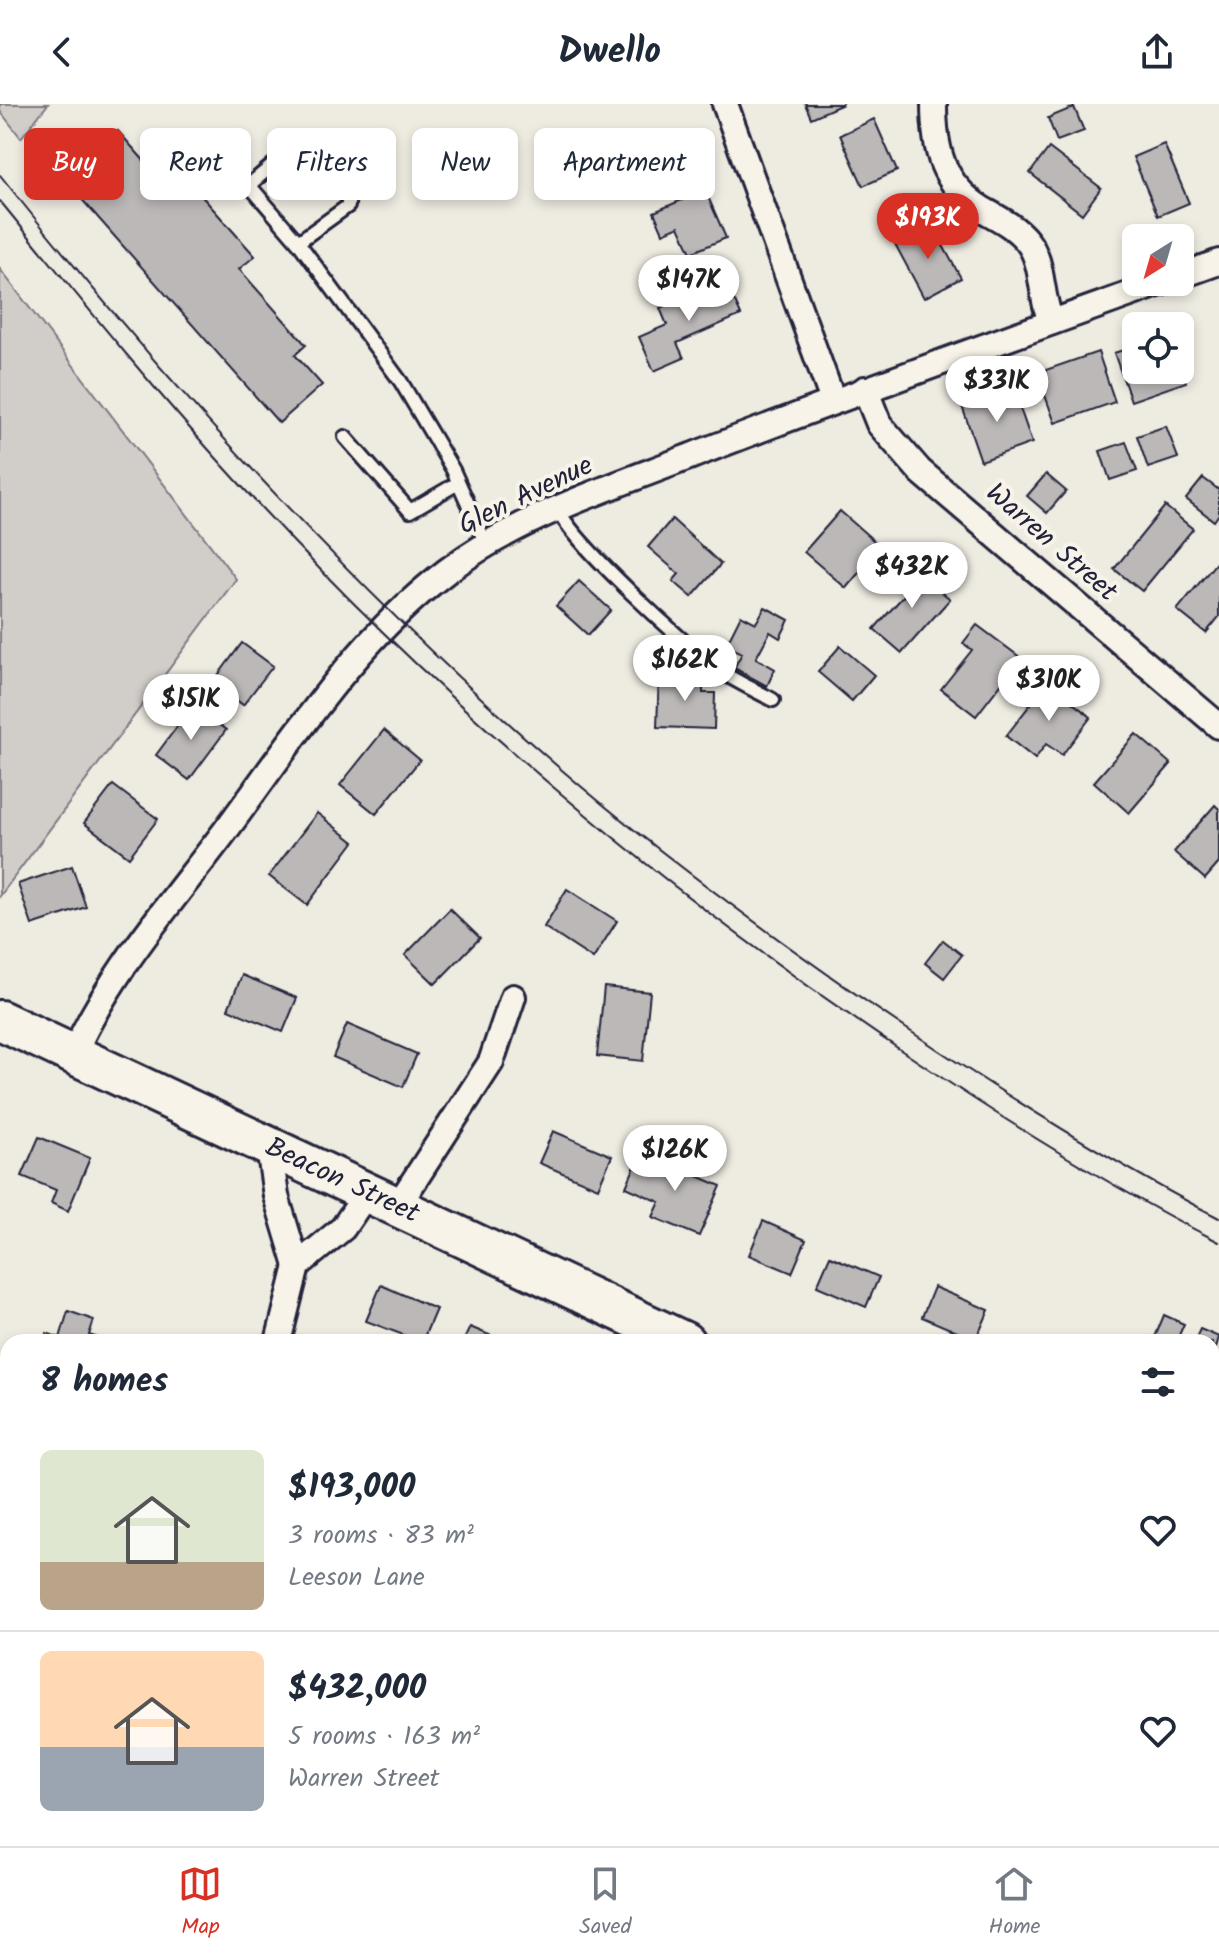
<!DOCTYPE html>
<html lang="en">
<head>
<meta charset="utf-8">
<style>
  body { margin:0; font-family:Kalam,sans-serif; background:#f6f6f7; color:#1f2937; height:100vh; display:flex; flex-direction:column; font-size:30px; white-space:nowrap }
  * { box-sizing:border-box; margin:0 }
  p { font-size:26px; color:#747a83 }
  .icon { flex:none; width:44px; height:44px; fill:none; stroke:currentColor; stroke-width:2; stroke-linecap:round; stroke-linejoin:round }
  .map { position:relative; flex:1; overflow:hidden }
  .details { position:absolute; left:0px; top:1230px; width:1220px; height:512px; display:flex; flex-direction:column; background:#fff; border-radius:24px 24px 0 0; box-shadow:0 4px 12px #0003 }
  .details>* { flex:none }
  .top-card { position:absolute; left:24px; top:24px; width:800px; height:72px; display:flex; gap:16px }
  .needle { width:52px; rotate:217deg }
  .buttons { position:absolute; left:1122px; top:120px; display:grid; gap:16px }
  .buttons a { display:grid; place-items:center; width:72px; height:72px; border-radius:12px; background:#fff; box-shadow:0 4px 12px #0003; font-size:40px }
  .price { position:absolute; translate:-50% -68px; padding:0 18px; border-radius:28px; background:#fff; color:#222; font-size:26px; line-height:52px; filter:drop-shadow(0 2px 4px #0008) }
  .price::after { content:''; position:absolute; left:50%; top:48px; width:24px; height:18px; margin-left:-12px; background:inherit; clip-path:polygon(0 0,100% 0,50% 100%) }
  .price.current { background:#d93025; color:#fff }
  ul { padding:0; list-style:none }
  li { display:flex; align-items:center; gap:24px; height:200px; padding:0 40px }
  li+li { border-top:2px solid #e0e1e3 }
  li span { display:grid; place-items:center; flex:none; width:224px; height:160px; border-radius:12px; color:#555 }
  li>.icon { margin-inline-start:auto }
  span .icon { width:96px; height:96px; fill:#fffc; stroke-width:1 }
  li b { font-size:34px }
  h2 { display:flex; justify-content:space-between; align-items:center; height:96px; padding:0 40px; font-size:34px }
  .pill { padding:0 28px; border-radius:12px; background:#fff; box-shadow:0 4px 12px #0003; font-size:28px; line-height:72px }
  .pill.current { background:#d93025; color:#fff }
  header { display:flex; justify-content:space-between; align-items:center; height:104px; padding:0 40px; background:#fff; font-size:36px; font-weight:600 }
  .tabs { display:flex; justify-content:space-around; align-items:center; height:112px; border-top:2px solid #e0e1e3; background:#fff; font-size:22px; color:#747a83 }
  .tabs a { display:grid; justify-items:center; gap:4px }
  .tabs .current { color:#d93025 }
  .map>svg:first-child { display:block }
  .green { fill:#d1cdc9; stroke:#7a7882; stroke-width:2 }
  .building { fill:#bbb8b7; stroke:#22223b; stroke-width:2 }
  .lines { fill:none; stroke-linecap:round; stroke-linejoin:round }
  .service-casing { stroke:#22223b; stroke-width:18 }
  .minor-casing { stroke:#22223b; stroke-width:30 }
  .tertiary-casing { stroke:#22223b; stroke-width:36 }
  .primary-casing { stroke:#22223b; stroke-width:44 }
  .service { stroke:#f7f3e8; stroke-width:12 }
  .minor { stroke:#f7f3e8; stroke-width:24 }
  .tertiary { stroke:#f7f3e8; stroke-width:30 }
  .primary { stroke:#f7f3e8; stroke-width:38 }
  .tram { stroke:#22223b; stroke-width:2 }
  .labels { text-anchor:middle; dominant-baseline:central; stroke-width:8; stroke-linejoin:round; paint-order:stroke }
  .street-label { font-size:28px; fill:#22223b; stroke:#f7f3e8 }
</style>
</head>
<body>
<header><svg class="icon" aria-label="back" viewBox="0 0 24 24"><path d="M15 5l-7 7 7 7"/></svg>Dwello<svg class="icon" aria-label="share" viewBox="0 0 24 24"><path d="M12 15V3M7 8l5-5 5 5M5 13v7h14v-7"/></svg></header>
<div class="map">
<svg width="1219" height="1742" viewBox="0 0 1219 1742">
  <rect width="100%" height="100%" fill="#eeebe1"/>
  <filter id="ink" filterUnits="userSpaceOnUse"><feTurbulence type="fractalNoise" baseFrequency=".0125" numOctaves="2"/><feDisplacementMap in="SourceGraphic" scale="16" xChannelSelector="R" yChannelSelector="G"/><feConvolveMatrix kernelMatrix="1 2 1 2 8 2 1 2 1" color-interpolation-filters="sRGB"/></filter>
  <g filter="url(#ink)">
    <!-- green -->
    <g class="green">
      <path d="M0,0h48l-27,34 -21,-27z"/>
      <path d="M0,165l236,310 -236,317z"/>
    </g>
    <!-- building -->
    <g class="building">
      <path d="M805,0h38l-32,14z"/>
      <path d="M1074,3l10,24 -27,10 -9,-23z"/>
      <path d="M874,15l23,52 -34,15 -23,-51z"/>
      <path d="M118,27l57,65 15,-13 65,73 -16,13 67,76 -11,10 27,30 -43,38 -215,-244z"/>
      <path d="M684,29l19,43 -38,16 -18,-42z"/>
      <path d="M1164,40l25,59 -31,13 -25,-59z"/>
      <path d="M1049,44l52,40 -19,26 -52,-41z"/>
      <path d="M705,86l21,48 -35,15 -12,-27 -16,7 -9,-21z"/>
      <path d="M931,120l30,54 -37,20 -29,-54z"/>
      <path d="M725,176l16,35 -64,28 7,15 -30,13 -15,-34 28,-12 -7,-17z"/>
      <path d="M1136,242v24h44v-6l6,18 -55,19 -17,-48z"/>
      <path d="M1098,248l17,50 -60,21 -18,-50z"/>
      <path d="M1013,284l19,55 -51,18 -19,-55z"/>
      <path d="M1166,322l12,32 -30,10 -11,-32z"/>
      <path d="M1126,338l11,29 -27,9 -10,-29z"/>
      <path d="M1046,370l20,17 -19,22 -20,-17z"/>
      <path d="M1203,374l16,12v24l-5,7 -28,-22z"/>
      <path d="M1165,402l28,23 -51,62 -28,-22z"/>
      <path d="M840,407l41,36 -35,41 -42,-36z"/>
      <path d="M672,415l49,45 -29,33 -19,-16 6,-7 -31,-27z"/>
      <path d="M1219,455v58l-13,16 -29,-23z"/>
      <path d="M910,461l40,34 -48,54 -28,-24 32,-36 -11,-10z"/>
      <path d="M579,477l32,29 -23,25 -32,-29z"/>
      <path d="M765,503l24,13 -9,18 -10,-6 -14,26 19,11 -8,17 -33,-18 8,-15 -16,-8 15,-30 15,8z"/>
      <path d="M977,521l44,33 -45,58 -35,-27 31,-39 -9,-7z"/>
      <path d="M242,539l31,23 -30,39 -30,-23z"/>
      <path d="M840,542l34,29 -22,26 -34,-29z"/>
      <path d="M659,571l44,1v17h12l-1,36 -57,-2z"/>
      <path d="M1047,579l44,34 -29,38 -16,-11 -11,15 -29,-23z"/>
      <path d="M193,601l33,25 -37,50 -33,-25z"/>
      <path d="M384,626l36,30 -44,54 -36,-29z"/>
      <path d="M1136,630l35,30 -42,49 -35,-31z"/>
      <path d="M113,681l45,34 -29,38 -45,-34z"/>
      <path d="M1215,701l4,4v54l-14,16 -31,-27z"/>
      <path d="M317,709l37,29 -47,63 -38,-29z"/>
      <path d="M72,762l14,41 -54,18 -14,-41z"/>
      <path d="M567,785l50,32 -24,38 -49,-32z"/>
      <path d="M450,805l30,29 -45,46 -30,-29z"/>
      <path d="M943,836l19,15 -18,23 -19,-15z"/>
      <path d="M242,871l55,23 -14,34 -55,-23z"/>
      <path d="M604,883l46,5 -7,69 -46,-5z"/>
      <path d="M347,920l70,30 -14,33 -70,-30z"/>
      <path d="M553,1027l59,25 -14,32 -59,-25z"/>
      <path d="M39,1033l51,21 -22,53 -17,-8 5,-13 -34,-14z"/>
      <path d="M641,1048l80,34 -22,50 -46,-19 7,-15 -34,-15z"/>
      <path d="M763,1117l43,19 -14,33 -43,-18z"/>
      <path d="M830,1152l49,21 -13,30 -49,-21z"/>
      <path d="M381,1181l55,24 -14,33 -56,-21z"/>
      <path d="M934,1183l55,23 -13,30 -54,-23z"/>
      <path d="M68,1207l26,9 -5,15 22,7h-66l2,-9 13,5z"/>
      <path d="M1164,1211l20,9 -8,18h-23z"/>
      <path d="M470,1223l36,15h-43z"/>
      <path d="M1200,1225l19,8 -7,25v-20h-18z"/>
      <path d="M0,1420l8,4v66l-8,-4z"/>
      <path d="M1214,1691l5,4v47h-36l-5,-8h34z"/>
      <path d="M210,1734h42l-4,8h-42z"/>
      <path d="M674,1734h79l9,8h-95z"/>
      <path d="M931,1734h42l-12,8h-42z"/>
    </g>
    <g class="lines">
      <defs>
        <g id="service">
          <path d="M298,138l50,-36c2,-24 -29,-54 -50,-62l-49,41 49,57 103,140 52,88 33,74"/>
          <path d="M345,333l65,74 48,-28"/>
          <path d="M558,405c13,32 129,138 161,161 17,12 36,20 54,30"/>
        </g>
        <g id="minor">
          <path d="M725,0l108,297"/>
          <path d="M934,0c0,45 8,80 48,105 16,9 33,17 45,32 18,22 12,56 25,81"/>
          <path d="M1180,172l39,-14"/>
          <path d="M865,285l14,35 41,47 299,255"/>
          <path d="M73,951c37,-83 99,-153 153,-225 67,-90 130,-190 221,-259 74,-56 166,-84 252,-118 154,-60 309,-115 465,-171"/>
          <path d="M269,1043l7,49 21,70 46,-38 24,-35"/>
          <path d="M397,1103l94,-145 22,-65"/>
          <path d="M278,1238l19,-76"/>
          <path d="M0,1321l8,2"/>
          <path d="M1212,1586l7,-15"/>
          <path d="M0,1589l8,5"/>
          <path d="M126,1742l2,-8"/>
          <path d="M1117,1742l5,-8"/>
        </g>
        <path id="tertiary" d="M504,1742l5,-8"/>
        <g id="primary">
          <path d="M0,916l685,322"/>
          <path d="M1212,1477l7,3"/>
        </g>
      </defs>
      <!-- service casing -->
      <use href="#service" class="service-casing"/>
      <!-- minor casing -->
      <use href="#minor" class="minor-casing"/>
      <!-- tertiary casing -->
      <use href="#tertiary" class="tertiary-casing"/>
      <!-- primary casing -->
      <use href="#primary" class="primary-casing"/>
      <!-- service -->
      <use href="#service" class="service"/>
      <!-- minor -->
      <use href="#minor" class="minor"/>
      <!-- tertiary -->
      <use href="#tertiary" class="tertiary"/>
      <!-- primary -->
      <use href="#primary" class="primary"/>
      <!-- tram -->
      <g class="tram">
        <path d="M0,71c169,212 351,412 556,590 110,95 230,182 351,264 101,68 204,133 312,189"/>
        <path d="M0,97c84,103 168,206 258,303 196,212 421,399 662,559 96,65 195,126 299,179"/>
      </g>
    </g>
  </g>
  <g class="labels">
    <!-- street labels -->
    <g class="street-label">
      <text transform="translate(526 392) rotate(-26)">Glen Avenue</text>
      <text transform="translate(1051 439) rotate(41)">Warren Street</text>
      <text transform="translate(342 1077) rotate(25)">Beacon Street</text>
    </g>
  </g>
</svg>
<div class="buttons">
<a><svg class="needle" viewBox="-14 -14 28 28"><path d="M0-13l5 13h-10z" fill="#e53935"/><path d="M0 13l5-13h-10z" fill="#747a83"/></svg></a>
<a><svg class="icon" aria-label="locate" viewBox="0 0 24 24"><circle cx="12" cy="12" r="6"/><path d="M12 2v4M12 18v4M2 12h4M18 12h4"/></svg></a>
</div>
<b class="price current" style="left:928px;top:157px">$193K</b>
<b class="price" style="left:689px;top:219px">$147K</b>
<b class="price" style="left:997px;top:320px">$331K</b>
<b class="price" style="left:912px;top:506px">$432K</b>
<b class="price" style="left:685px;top:599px">$162K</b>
<b class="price" style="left:1049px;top:619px">$310K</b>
<b class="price" style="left:191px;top:638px">$151K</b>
<b class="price" style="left:675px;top:1089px">$126K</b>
<div class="top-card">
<a class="pill current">Buy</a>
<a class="pill">Rent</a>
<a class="pill">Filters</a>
<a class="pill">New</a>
<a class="pill">Apartment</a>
</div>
<section class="details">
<h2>8 homes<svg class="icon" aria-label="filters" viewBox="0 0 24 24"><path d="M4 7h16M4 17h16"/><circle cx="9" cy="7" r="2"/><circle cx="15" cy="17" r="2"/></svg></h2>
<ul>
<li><span style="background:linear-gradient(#dfe7d0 70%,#b9a48a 0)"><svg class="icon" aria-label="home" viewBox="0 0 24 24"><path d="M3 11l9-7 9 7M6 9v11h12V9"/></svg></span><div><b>$193,000</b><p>3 rooms · 83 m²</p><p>Leeson Lane</p></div><svg class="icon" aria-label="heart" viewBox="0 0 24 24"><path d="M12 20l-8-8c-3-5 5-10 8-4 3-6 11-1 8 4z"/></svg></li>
<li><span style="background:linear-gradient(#ffd9b3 60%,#9aa5b1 0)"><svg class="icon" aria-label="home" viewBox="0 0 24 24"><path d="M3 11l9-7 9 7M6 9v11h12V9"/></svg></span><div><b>$432,000</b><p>5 rooms · 163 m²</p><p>Warren Street</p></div><svg class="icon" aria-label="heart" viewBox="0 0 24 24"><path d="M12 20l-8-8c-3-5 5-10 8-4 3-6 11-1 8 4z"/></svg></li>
</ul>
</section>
</div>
<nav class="tabs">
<a class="current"><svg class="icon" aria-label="map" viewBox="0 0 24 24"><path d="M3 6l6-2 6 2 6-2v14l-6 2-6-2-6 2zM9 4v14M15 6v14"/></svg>Map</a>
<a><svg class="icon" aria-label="saved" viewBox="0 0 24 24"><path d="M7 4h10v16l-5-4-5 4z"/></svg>Saved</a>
<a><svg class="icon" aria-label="home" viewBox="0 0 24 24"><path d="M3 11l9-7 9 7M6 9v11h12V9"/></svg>Home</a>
</nav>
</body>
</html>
